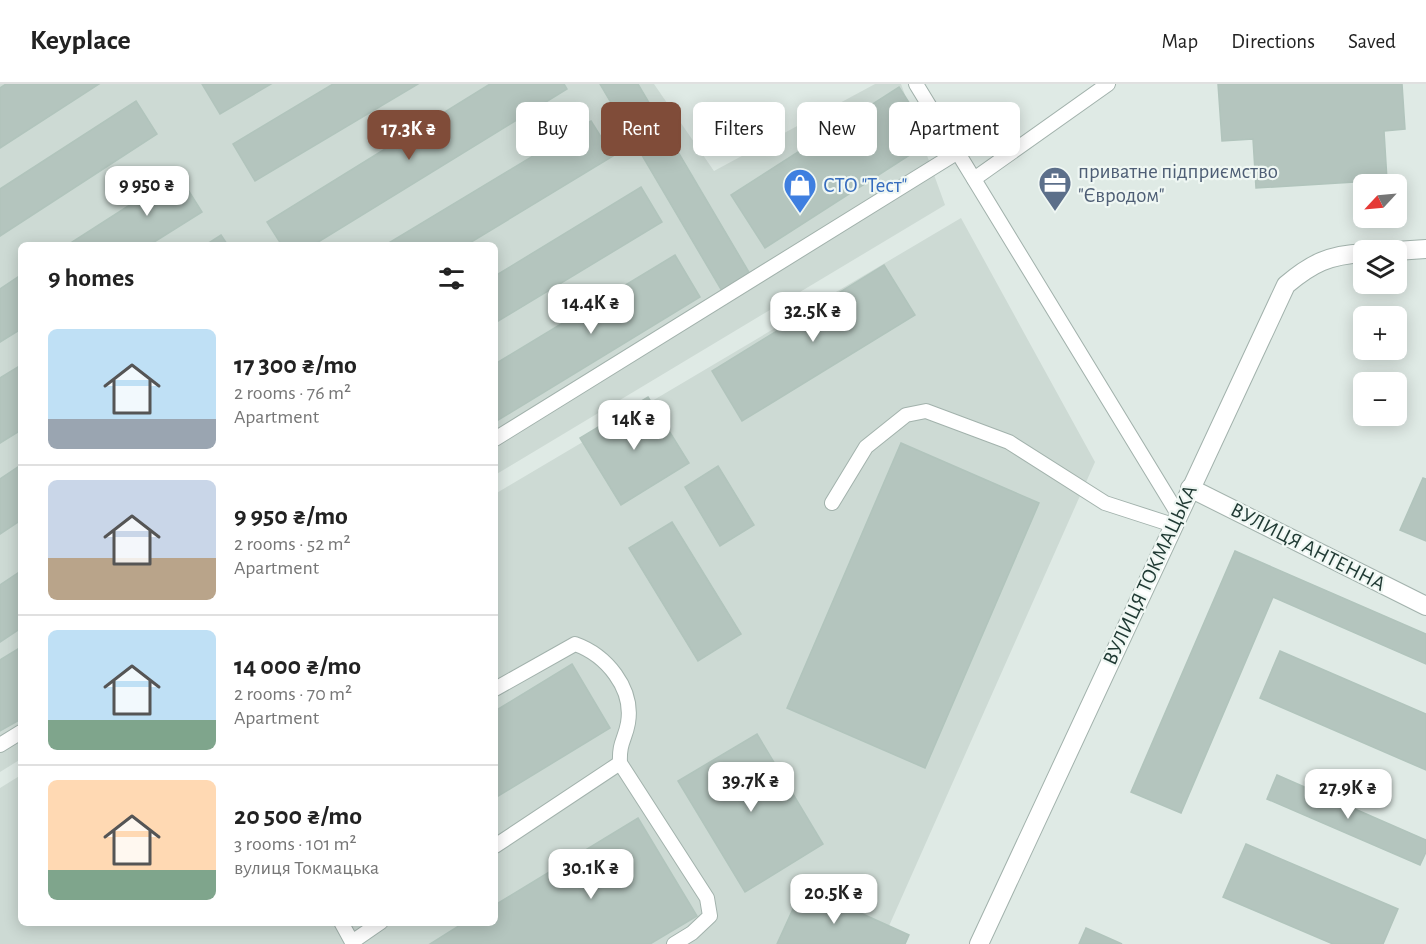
<!DOCTYPE html>
<html lang="en">
<head>
<meta charset="utf-8">
<style>
  body { margin:0; font-family:"Alegreya Sans",sans-serif; background:#f2f2f2; color:#222; height:100vh; display:flex; flex-direction:column; font-size:22px; white-space:nowrap }
  * { box-sizing:border-box; margin:0 }
  p { font-size:20px; color:#767676 }
  .icon { flex:none; width:33px; height:33px; fill:none; stroke:currentColor; stroke-width:2; stroke-linecap:round; stroke-linejoin:round }
  .map { position:relative; flex:1; overflow:hidden }
  .panel { position:absolute; left:18px; top:158px; width:480px; height:684px; display:flex; flex-direction:column; background:#fff; border-radius:9px; box-shadow:0 3px 15px #0003 }
  .panel>* { flex:none }
  .guide { position:absolute; left:516px; top:18px; width:570px; height:54px; display:flex; gap:12px }
  .needle { width:39px; rotate:244deg }
  .tools { position:absolute; left:1353px; top:90px; display:grid; gap:12px }
  .tools a { display:grid; place-items:center; width:54px; height:54px; border-radius:9px; background:#fff; box-shadow:0 3px 15px #0003; font-size:30px }
  .price { position:absolute; translate:-50% -51px; padding:0 14px; border-radius:12px; background:#fff; color:#222; font-size:20px; line-height:39px; filter:drop-shadow(0 2px 3px #0008) }
  .price::after { content:''; position:absolute; left:50%; top:36px; width:18px; height:14px; margin-left:-9px; background:inherit; clip-path:polygon(0 0,100% 0,50% 100%) }
  .price.on { background:#804c39; color:#fff }
  ul { padding:0; list-style:none }
  li { display:flex; align-items:center; gap:18px; height:150px; padding:0 30px }
  li+li { border-top:2px solid #e0e0e0 }
  li span { display:grid; place-items:center; flex:none; width:168px; height:120px; border-radius:9px; color:#555 }
  li>.icon { margin-inline-start:auto }
  span .icon { width:72px; height:72px; fill:#fffc; stroke-width:1 }
  li b { font-size:26px }
  h2 { display:flex; justify-content:space-between; align-items:center; height:72px; padding:0 30px; font-size:26px }
  .pill { padding:0 21px; border-radius:9px; background:#fff; box-shadow:0 3px 15px #0003; font-size:21px; line-height:54px }
  .pill.on { background:#804c39; color:#fff }
  header { display:flex; align-items:center; gap:36px; box-sizing:border-box; height:84px; padding:0 30px; background:#fff; border-bottom:2px solid #e0e0e0 }
  header strong { font-size:28px }
  nav { display:flex; gap:33px; margin-inline-start:auto; font-size:21px }
  .map>svg:first-child { display:block }
  .built { fill:#cddad4 }
  .building { fill:#b4c5be; stroke:#b1c4bc; stroke-width:1.5 }
  .lines { fill:none; stroke-linecap:round; stroke-linejoin:round }
  .service-casing { stroke:#a2b2ac; stroke-width:16 }
  .minor-casing { stroke:#a2b2ac; stroke-width:20 }
  .service { stroke:#fff; stroke-width:14 }
  .minor { stroke:#fff; stroke-width:18 }
  .labels { text-anchor:middle; dominant-baseline:central; stroke-width:4.5; stroke-linejoin:round; paint-order:stroke }
  .service-label { font-size:21px; fill:#4e5e75; stroke:#eff7f3; text-anchor:start }
  .shop-label { font-size:21px; fill:#366cbe; stroke:#eff7f3; text-anchor:start }
  .street-label { font-size:21px; fill:#203a34; stroke:#eff7f3 }
</style>
</head>
<body>
<header>
<strong>Keyplace</strong>
<nav><a>Map</a><a>Directions</a><a>Saved</a></nav>
</header>
<div class="map">
<svg width="1426" height="860" viewBox="0 0 1426 860">
  <rect width="100%" height="100%" fill="#dfeae5"/>
  <!-- built -->
  <g class="built">
    <path d="M0,0h654l60,87 161,-87h26l44,121 -450,270v-231h-474v515l-21,13z"/>
    <path d="M961,134l134,244 -214,482h-881v-156l21,-13v147h474v-428z"/>
  </g>
  <!-- building -->
  <g class="building">
    <path d="M6,0h93l-99,64v-60z"/>
    <path d="M202,0h69l-51,30z"/>
    <path d="M333,0h85l-163,97 -22,-37z"/>
    <path d="M490,0h74l3,5 -252,155h-34l-14,-22z"/>
    <path d="M600,0h38l112,190 -28,17z"/>
    <path d="M1218,0h184l3,45 -21,2 3,49 -131,8 -3,-49 -31,2z"/>
    <path d="M899,3l34,53 -168,108 -34,-53z"/>
    <path d="M136,17l21,33 -157,102v-47z"/>
    <path d="M591,37l22,35 -145,88h-81z"/>
    <path d="M178,90l24,38 -51,32h-82z"/>
    <path d="M641,103l21,35 -167,101v-47z"/>
    <path d="M221,151l6,9h-20z"/>
    <path d="M675,171l25,42 -205,125v-58z"/>
    <path d="M884,181l31,50 -173,106 -30,-50z"/>
    <path d="M21,191v54l-21,13v-53z"/>
    <path d="M21,281v65l-21,13v-65z"/>
    <path d="M648,313l41,66 -68,42 -41,-67z"/>
    <path d="M901,359l138,60 -114,265 -138,-60z"/>
    <path d="M21,381v55l-21,14v-55z"/>
    <path d="M718,382l36,59 -34,21 -35,-59z"/>
    <path d="M1423,394l3,1v62l-26,-11z"/>
    <path d="M672,438l69,112 -43,27 -69,-113z"/>
    <path d="M1235,467l191,83v30l-153,-67 -92,216 -50,-21z"/>
    <path d="M21,487v57l-21,14v-57z"/>
    <path d="M21,563v72l-21,12v-71z"/>
    <path d="M1280,567l146,63v56l-166,-72z"/>
    <path d="M572,580l38,64 -115,70v-87z"/>
    <path d="M757,650l66,110 -78,48 -67,-111z"/>
    <path d="M1277,691l149,65v12l-6,13 -153,-66z"/>
    <path d="M638,734l59,98 -47,28h-220l35,-22h30v-17z"/>
    <path d="M1246,760l152,65 -15,35h-50l-110,-47z"/>
    <path d="M803,803l106,48 -4,9h-128z"/>
    <path d="M1086,844l36,16h-43z"/>
  </g>
  <g class="lines">
    <defs>
      <g id="service">
        <path d="M916,0l262,430"/>
        <path d="M974,95l134,-95"/>
        <path d="M495,355l463,-287"/>
        <path d="M832,419l34,-56 40,-32 20,-4 83,31 96,61 68,22"/>
        <path d="M495,605l80,-45c31,11 59,44 53,79 -3,17 -9,19 -8,40l87,135 3,18 -18,17 -18,11"/>
        <path d="M0,661l21,-13"/>
        <path d="M495,762l125,-83"/>
        <path d="M341,838l11,20 29,-20"/>
      </g>
      <g id="minor">
        <path d="M1396,167l30,-2"/>
        <path d="M1190,404l236,118"/>
        <path d="M979,860l307,-659c26,-22 43,-30 78,-32"/>
      </g>
    </defs>
    <!-- service casing -->
    <use href="#service" class="service-casing"/>
    <!-- minor casing -->
    <use href="#minor" class="minor-casing"/>
    <!-- service -->
    <use href="#service" class="service"/>
    <!-- minor -->
    <use href="#minor" class="minor"/>
  </g>
  <!-- icons -->
  <defs>
    <symbol id="office-pin" viewBox="-11 -11 22 30"><path d="M0 17L-7.5 6A9.5 9.5 0 1 1 7.5 6Z" fill="#5c6f8a" stroke="#eff7f3"/><path d="M-6-3h4V-5.5h4V-3h4V5H-6ZM-1-4.5V-3h2v-1.5ZM-6 0V1H6V0Z" fill="#fff"/></symbol>
    <symbol id="shop-pin" viewBox="-11 -11 22 30"><path d="M0 17L-7.5 6A9.5 9.5 0 1 1 7.5 6Z" fill="#3f7fe0" stroke="#eff7f3"/><path d="M-5-2.5h2.3a2.7 3.5 0 0 1 5.4 0H5L5.5 6h-11ZM-1.5-2.5h3a1.5 2.3 0 0 0-3 0Z" fill="#fff"/></symbol>
  </defs>
  <g fill-rule="evenodd">
    <use href="#office-pin" x="1036" y="80" width="38" height="52"/>
    <use href="#shop-pin" x="781" y="82" width="38" height="52"/>
  </g>
  <g class="labels">
    <!-- service labels -->
    <g class="service-label">
      <text x="1078" y="87">приватне підприємство<tspan x="1078" dy="24">"Євродом"</tspan></text>
    </g>
    <!-- shop labels -->
    <g class="shop-label">
      <text x="823" y="101">СТО "Тест"</text>
    </g>
    <!-- street labels -->
    <g class="street-label">
      <text transform="translate(1308 463) rotate(27)">ВУЛИЦЯ АНТЕННА</text>
      <text transform="translate(1150 491) rotate(-65)">ВУЛИЦЯ ТОКМАЦЬКА</text>
    </g>
  </g>
</svg>
<div class="tools">
<a><svg class="needle" viewBox="-14 -14 28 28"><path d="M0-13l5 13h-10z" fill="#e53935"/><path d="M0 13l5-13h-10z" fill="#767676"/></svg></a>
<a><svg class="icon" aria-label="layers" viewBox="0 0 24 24"><path d="M12 4l9 5-9 5-9-5zM3 14l9 5 9-5"/></svg></a>
<a>+</a>
<a>−</a>
</div>
<b class="price on" style="left:409px;top:77px">17.3K ₴</b>
<b class="price" style="left:147px;top:133px">9 950 ₴</b>
<b class="price" style="left:591px;top:251px">14.4K ₴</b>
<b class="price" style="left:813px;top:259px">32.5K ₴</b>
<b class="price" style="left:634px;top:367px">14K ₴</b>
<b class="price" style="left:751px;top:729px">39.7K ₴</b>
<b class="price" style="left:1348px;top:736px">27.9K ₴</b>
<b class="price" style="left:591px;top:816px">30.1K ₴</b>
<b class="price" style="left:834px;top:841px">20.5K ₴</b>
<div class="guide">
<a class="pill">Buy</a>
<a class="pill on">Rent</a>
<a class="pill">Filters</a>
<a class="pill">New</a>
<a class="pill">Apartment</a>
</div>
<section class="panel">
<h2>9 homes<svg class="icon" aria-label="filters" viewBox="0 0 24 24"><path d="M4 7h16M4 17h16"/><circle cx="9" cy="7" r="2"/><circle cx="15" cy="17" r="2"/></svg></h2>
<ul>
<li><span style="background:linear-gradient(#bfe0f5 75%,#9aa5b1 0)"><svg class="icon" aria-label="home" viewBox="0 0 24 24"><path d="M3 11l9-7 9 7M6 9v11h12V9"/></svg></span><div><b>17 300 ₴/mo</b><p>2 rooms · 76 m²</p><p>Apartment</p></div></li>
<li><span style="background:linear-gradient(#c9d6e8 65%,#b9a48a 0)"><svg class="icon" aria-label="home" viewBox="0 0 24 24"><path d="M3 11l9-7 9 7M6 9v11h12V9"/></svg></span><div><b>9 950 ₴/mo</b><p>2 rooms · 52 m²</p><p>Apartment</p></div></li>
<li><span style="background:linear-gradient(#bfe0f5 75%,#7fa58c 0)"><svg class="icon" aria-label="home" viewBox="0 0 24 24"><path d="M3 11l9-7 9 7M6 9v11h12V9"/></svg></span><div><b>14 000 ₴/mo</b><p>2 rooms · 70 m²</p><p>Apartment</p></div></li>
<li><span style="background:linear-gradient(#ffd9b3 75%,#7fa58c 0)"><svg class="icon" aria-label="home" viewBox="0 0 24 24"><path d="M3 11l9-7 9 7M6 9v11h12V9"/></svg></span><div><b>20 500 ₴/mo</b><p>3 rooms · 101 m²</p><p>вулиця Токмацька</p></div></li>
</ul>
</section>
</div>
</body>
</html>
